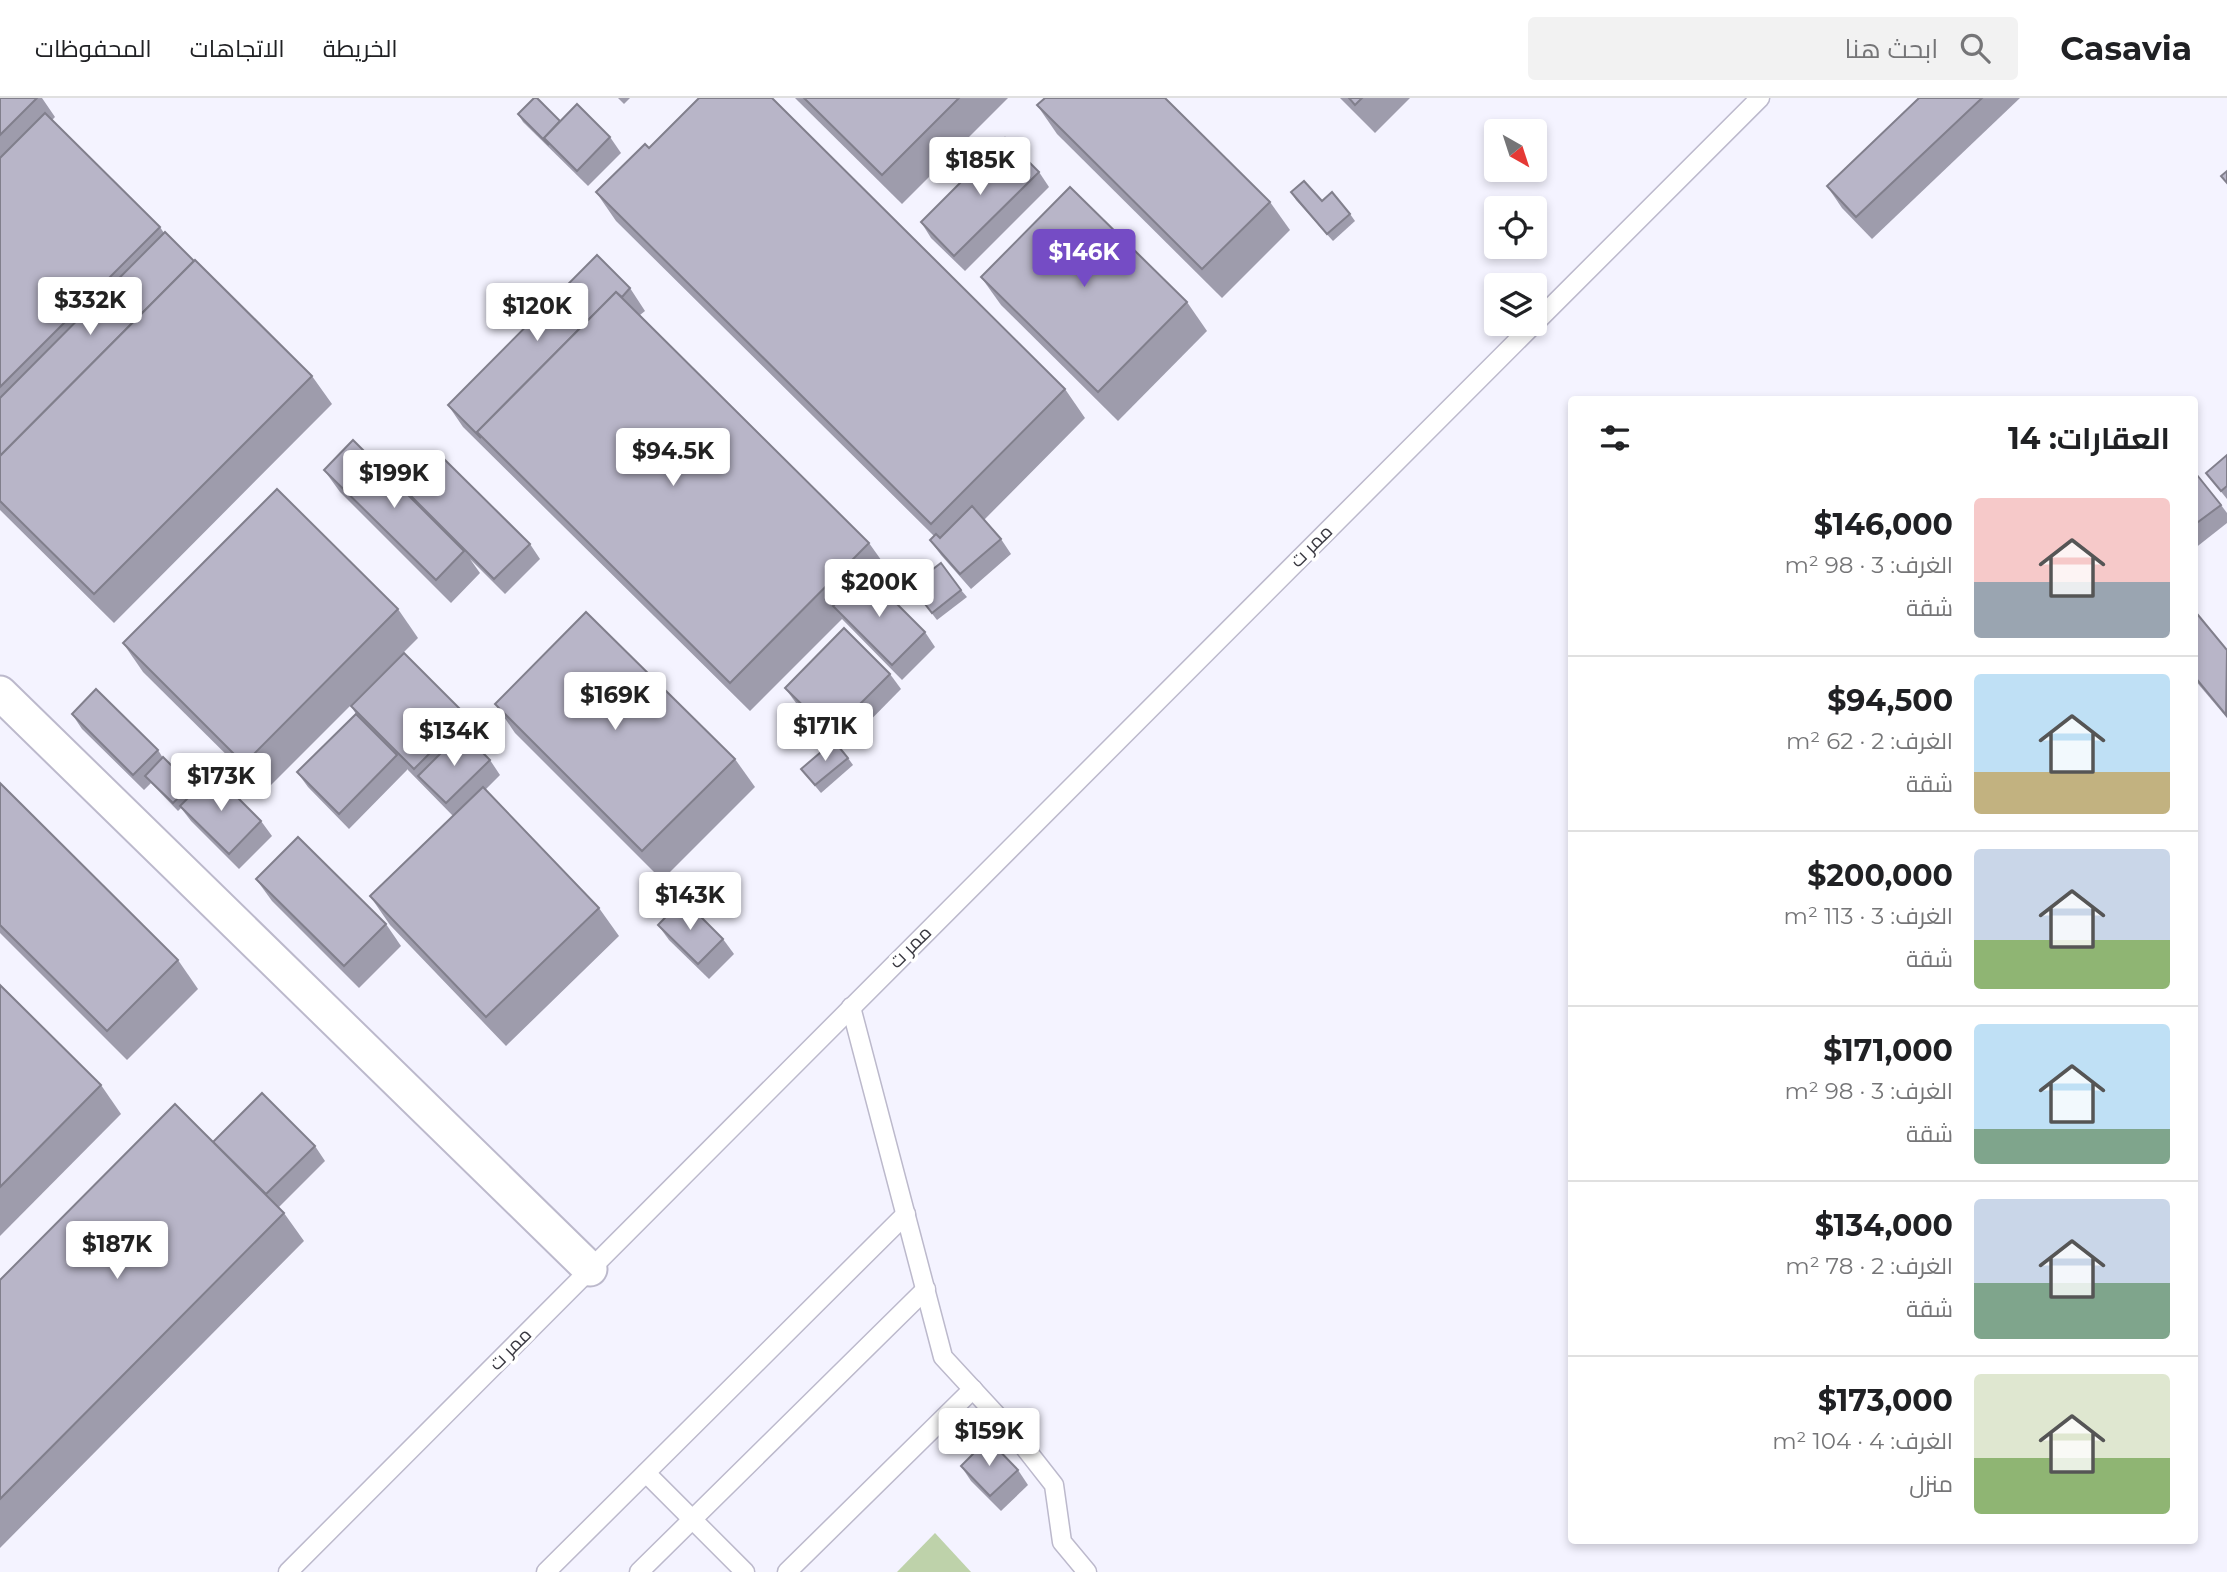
<!DOCTYPE html>
<html lang="ar">
<head>
<meta charset="utf-8">
<style>
  body { margin:0; font-family:Montserrat,Cairo,sans-serif; background:#f2f2f2; color:#202124; direction:rtl; height:100vh; display:flex; flex-direction:column; font-size:26px; white-space:nowrap }
  * { box-sizing:border-box; margin:0 }
  p { font-size:23px; color:#757577 }
  .icon { flex:none; width:38px; height:38px; fill:none; stroke:currentColor; stroke-width:2; stroke-linecap:round; stroke-linejoin:round }
  .map { position:relative; flex:1; overflow:hidden; direction:ltr }
  .drawer { position:absolute; left:1568px; top:298px; width:630px; height:1148px; display:flex; flex-direction:column; background:#fff; border-radius:7px; box-shadow:0 4px 10px #0003; direction:rtl }
  .drawer>* { flex:none }
  .needle { width:46px; rotate:141deg }
  .controls { position:absolute; left:1484px; top:21px; display:grid; gap:14px }
  .controls a { display:grid; place-items:center; width:63px; height:63px; border-radius:7px; background:#fff; box-shadow:0 4px 10px #0003; font-size:35px }
  .price { position:absolute; translate:-50% -60px; padding:0 16px; border-radius:7px; background:#fff; color:#222; font-size:23px; line-height:46px; filter:drop-shadow(0 2px 4px #0008) }
  .price::after { content:''; position:absolute; left:50%; top:42px; width:21px; height:16px; margin-left:-10px; background:inherit; clip-path:polygon(0 0,100% 0,50% 100%) }
  .price.active { background:#754cc5; color:#fff }
  ul { padding:0; list-style:none }
  li { display:flex; align-items:center; gap:21px; height:175px; padding:0 28px }
  li+li { border-top:2px solid #e0e0e0 }
  li span { display:grid; place-items:center; flex:none; width:196px; height:140px; border-radius:7px; color:#555 }
  li>.icon { margin-inline-start:auto }
  span .icon { width:84px; height:84px; fill:#fffc; stroke-width:1 }
  li b { font-size:30px }
  h2 { display:flex; justify-content:space-between; align-items:center; height:84px; padding:0 28px; font-size:30px }
  header { display:flex; align-items:center; gap:42px; box-sizing:border-box; height:98px; padding:0 35px; background:#fff; border-bottom:2px solid #e0e0e0 }
  header strong { font-size:33px }
  nav { display:flex; gap:38px; margin-inline-start:auto; font-size:24px }
  .search { width:490px; height:63px; background:#f2f2f2; display:flex; align-items:center; gap:18px; box-sizing:border-box; padding:0 24px; border-radius:7px; color:#757577; font-size:26px }
  .map>svg:first-child { display:block }
  .green { fill:#bed2aa }
  .lines { fill:none; stroke-linecap:round; stroke-linejoin:round }
  .service-casing { stroke:#bcb9cc; stroke-width:21 }
  .minor-casing { stroke:#bcb9cc; stroke-width:37 }
  .service { stroke:#fff; stroke-width:18 }
  .minor { stroke:#fff; stroke-width:33 }
  .wall { fill:#9e9cac }
  .building { fill:#b8b5c8; stroke:#817f8c; stroke-width:2 }
  .labels { text-anchor:middle; dominant-baseline:central; stroke-width:7; stroke-linejoin:round; paint-order:stroke }
  .street-label { font-size:19px; fill:#3a3941; stroke:#fff }
</style>
</head>
<body>
<header>
<strong>Casavia</strong>
<div class="search"><svg class="icon" aria-label="search" viewBox="0 0 24 24"><circle cx="10" cy="10" r="6"/><path d="M15 15l6 6"/></svg>ابحث هنا</div>
<nav><a>الخريطة</a><a>الاتجاهات</a><a>المحفوظات</a></nav>
</header>
<div class="map">
<svg width="2227" height="1474" viewBox="0 0 2227 1474">
  <rect width="100%" height="100%" fill="#f4f3ff"/>
  <!-- green -->
  <path class="green" d="M935,1435l36,39h-74z"/>
  <g class="lines">
    <defs>
      <g id="service">
        <path d="M1535,225l225,-225"/>
        <path d="M851,909l92,350 71,77 40,51 8,57 25,30"/>
        <path d="M646,1375l99,99"/>
        <path d="M288,1474l1246,-1248"/>
        <path d="M546,1474l360,-358"/>
        <path d="M639,1474l287,-283"/>
        <path d="M787,1474l186,-183"/>
      </g>
      <path id="minor" d="M0,595l590,576"/>
    </defs>
    <!-- service casing -->
    <use href="#service" class="service-casing"/>
    <!-- minor casing -->
    <use href="#minor" class="minor-casing"/>
    <!-- service -->
    <use href="#service" class="service"/>
    <!-- minor -->
    <use href="#minor" class="minor"/>
  </g>
  <!-- wall -->
  <g class="wall">
    <path d="M0,0h42l13,19 -3,3 108,107 4,6 148,143 20,28 -218,219 -114,-113z"/>
    <path d="M618,0h12l-6,6z"/>
    <path d="M795,0h213l-106,106z"/>
    <path d="M1340,0h70l-35,35z"/>
    <path d="M1919,0h101l-148,141 -30,-31 -15,-22z"/>
    <path d="M1037,7l233,97 20,28 -68,68 -165,-164z"/>
    <path d="M518,16l42,7 50,16 11,16 -33,33 -65,-64z"/>
    <path d="M649,50l416,241 20,29 -101,102 17,19 10,15 -40,35 -30,-34 -11,-15 4,-4 -318,-315 -20,-29z"/>
    <path d="M1039,74l10,15 -84,84 -34,-33 -10,-16z"/>
    <path d="M1291,94l31,9 28,13 5,7 -22,20 -37,-41z"/>
    <path d="M981,179l206,25 20,29 -89,90 -117,-116z"/>
    <path d="M630,190l15,23 -5,4 229,228 20,28 -12,13 48,48 10,15 -33,33 -60,-61 -92,92 -287,-284 -15,-22z"/>
    <path d="M2227,357v44l-21,-26z"/>
    <path d="M324,372l89,30 -5,-7 122,51 10,15 -35,35 -35,-35 10,14 -29,30 -111,-111z"/>
    <path d="M2194,379l27,28 6,8v10l-33,26z"/>
    <path d="M961,492l6,7 -30,23 -20,-26z"/>
    <path d="M398,511l20,29 -154,154 -121,-120 -20,-29z"/>
    <path d="M2194,521l33,31v68l-33,-39z"/>
    <path d="M890,576l11,15 -59,60 -46,-46 -11,-15z"/>
    <path d="M495,606l240,55 20,28 -93,93 -147,-147z"/>
    <path d="M351,608l116,10 15,22 -7,7 15,15 10,15 -15,15 114,118 20,28 -113,110 -116,-121 -20,-29 83,-80 -46,-47v1l-58,59 -41,-42 -11,-15 59,-58z"/>
    <path d="M72,616l86,36 5,8 28,27 4,6 66,30 11,15 -33,33 -48,-48 -10,-13 -3,3 -27,-28 -7,7 -62,-61z"/>
    <path d="M848,660l5,7 -32,28 -20,-24z"/>
    <path d="M0,685l178,177 20,29 -71,71 -127,-127z"/>
    <path d="M256,781l130,45 15,22 -42,42 -87,-87z"/>
    <path d="M658,827l65,14 11,15 -25,25 -40,-39z"/>
    <path d="M0,887l101,100 20,29 -121,122z"/>
    <path d="M213,1044l102,4 10,15 -46,46 5,6 20,28 -304,307v-268z"/>
    <path d="M961,1368l57,4 10,15 -27,26 -30,-30z"/>
  </g>
  <!-- building -->
  <g class="building">
    <path d="M0,0h37l-37,37z"/>
    <path d="M534,0h3l23,23 -16,17 5,7 -31,-31z"/>
    <path d="M699,0h73l293,291 -134,135 -335,-332 49,-48 4,4z"/>
    <path d="M804,0h155l-77,77z"/>
    <path d="M1045,0h120l105,104 -68,67 -165,-164z"/>
    <path d="M1349,0h13l-7,7z"/>
    <path d="M1919,0h63l-126,119 -29,-31z"/>
    <path d="M577,6l33,33 -33,34 -33,-33z"/>
    <path d="M45,15l115,114 -160,160v-229z"/>
    <path d="M1005,40l34,34 -85,84 -33,-34z"/>
    <path d="M2227,73v12l-6,-7z"/>
    <path d="M1304,83l18,20 10,-9 18,22 -23,20 -36,-42z"/>
    <path d="M1070,89l117,115 -89,90 -117,-115z"/>
    <path d="M165,134l29,29 -194,195v-58z"/>
    <path d="M597,157l33,33 -8,9 -6,-5 -139,140 4,6 -33,-33z"/>
    <path d="M195,162l117,116 -218,218 -94,-93v-45z"/>
    <path d="M616,194l253,251 -139,140 -253,-251z"/>
    <path d="M353,342l111,111 -28,29 -112,-110z"/>
    <path d="M2227,357v31l-6,5 -15,-18z"/>
    <path d="M443,360l87,86 -36,35 -86,-86z"/>
    <path d="M2197,377l24,30 -27,20v-48z"/>
    <path d="M277,391l121,120 -154,155 -121,-121z"/>
    <path d="M972,408l29,33 -41,35 -30,-34 6,-6 4,4z"/>
    <path d="M941,465l20,27 -29,23 -21,-27z"/>
    <path d="M866,475l59,59 -33,33 -59,-59z"/>
    <path d="M586,514l149,147 -93,92 -147,-147z"/>
    <path d="M2198,517l29,35 -1,65 -32,-39v-57z"/>
    <path d="M844,530l46,46 -59,59 -46,-45z"/>
    <path d="M404,555l63,63 -53,53 -63,-63z"/>
    <path d="M96,591l62,61 -25,25 -61,-61z"/>
    <path d="M356,616l41,41 -58,59 -42,-42z"/>
    <path d="M462,634l28,28 -44,43 -28,-27z"/>
    <path d="M834,643l14,17 -33,27 -14,-16z"/>
    <path d="M163,659l28,28 -18,18 -28,-27z"/>
    <path d="M213,675l48,48 -32,33 -49,-48z"/>
    <path d="M0,685l178,177 -71,71 -107,-106z"/>
    <path d="M483,689l116,121 -113,109 -116,-121z"/>
    <path d="M298,739l88,87 -42,42 -88,-87z"/>
    <path d="M683,801l40,40 -25,25 -40,-39z"/>
    <path d="M0,887l101,100 -101,102z"/>
    <path d="M262,995l53,53 -49,48 -53,-52z"/>
    <path d="M175,1006l109,109 -284,286v-219z"/>
    <path d="M988,1341l30,31 -28,26 -29,-30z"/>
  </g>
  <g class="labels">
    <!-- street labels -->
    <g class="street-label">
      <text transform="translate(1311 448) rotate(-45)">ممر ت</text>
      <text transform="translate(910 849) rotate(-45)">ممر ت</text>
      <text transform="translate(510 1251) rotate(-45)">ممر ت</text>
    </g>
  </g>
</svg>
<div class="controls">
<a><svg class="needle" viewBox="-14 -14 28 28"><path d="M0-13l5 13h-10z" fill="#e53935"/><path d="M0 13l5-13h-10z" fill="#757577"/></svg></a>
<a><svg class="icon" aria-label="locate" viewBox="0 0 24 24"><circle cx="12" cy="12" r="6"/><path d="M12 2v4M12 18v4M2 12h4M18 12h4"/></svg></a>
<a><svg class="icon" aria-label="layers" viewBox="0 0 24 24"><path d="M12 4l9 5-9 5-9-5zM3 14l9 5 9-5"/></svg></a>
</div>
<b class="price" style="left:980px;top:99px">$185K</b>
<b class="price active" style="left:1084px;top:191px">$146K</b>
<b class="price" style="left:90px;top:239px">$332K</b>
<b class="price" style="left:537px;top:245px">$120K</b>
<b class="price" style="left:673px;top:390px">$94.5K</b>
<b class="price" style="left:394px;top:412px">$199K</b>
<b class="price" style="left:879px;top:521px">$200K</b>
<b class="price" style="left:615px;top:634px">$169K</b>
<b class="price" style="left:825px;top:665px">$171K</b>
<b class="price" style="left:454px;top:670px">$134K</b>
<b class="price" style="left:221px;top:715px">$173K</b>
<b class="price" style="left:690px;top:834px">$143K</b>
<b class="price" style="left:117px;top:1183px">$187K</b>
<b class="price" style="left:989px;top:1370px">$159K</b>
<section class="drawer">
<h2>العقارات: 14<svg class="icon" aria-label="filters" viewBox="0 0 24 24"><path d="M4 7h16M4 17h16"/><circle cx="9" cy="7" r="2"/><circle cx="15" cy="17" r="2"/></svg></h2>
<ul>
<li><span style="background:linear-gradient(#f6c9c9 60%,#9aa5b1 0)"><svg class="icon" aria-label="home" viewBox="0 0 24 24"><path d="M3 11l9-7 9 7M6 9v11h12V9"/></svg></span><div><b>$146,000</b><p>الغرف: 3 · 98 m²</p><p>شقة</p></div></li>
<li><span style="background:linear-gradient(#bfe0f5 70%,#c2b280 0)"><svg class="icon" aria-label="home" viewBox="0 0 24 24"><path d="M3 11l9-7 9 7M6 9v11h12V9"/></svg></span><div><b>$94,500</b><p>الغرف: 2 · 62 m²</p><p>شقة</p></div></li>
<li><span style="background:linear-gradient(#c9d6e8 65%,#8fb573 0)"><svg class="icon" aria-label="home" viewBox="0 0 24 24"><path d="M3 11l9-7 9 7M6 9v11h12V9"/></svg></span><div><b>$200,000</b><p>الغرف: 3 · 113 m²</p><p>شقة</p></div></li>
<li><span style="background:linear-gradient(#bfe0f5 75%,#7fa58c 0)"><svg class="icon" aria-label="home" viewBox="0 0 24 24"><path d="M3 11l9-7 9 7M6 9v11h12V9"/></svg></span><div><b>$171,000</b><p>الغرف: 3 · 98 m²</p><p>شقة</p></div></li>
<li><span style="background:linear-gradient(#c9d6e8 60%,#7fa58c 0)"><svg class="icon" aria-label="home" viewBox="0 0 24 24"><path d="M3 11l9-7 9 7M6 9v11h12V9"/></svg></span><div><b>$134,000</b><p>الغرف: 2 · 78 m²</p><p>شقة</p></div></li>
<li><span style="background:linear-gradient(#dfe7d0 60%,#8fb573 0)"><svg class="icon" aria-label="home" viewBox="0 0 24 24"><path d="M3 11l9-7 9 7M6 9v11h12V9"/></svg></span><div><b>$173,000</b><p>الغرف: 4 · 104 m²</p><p>منزل</p></div></li>
</ul>
</section>
</div>
</body>
</html>
